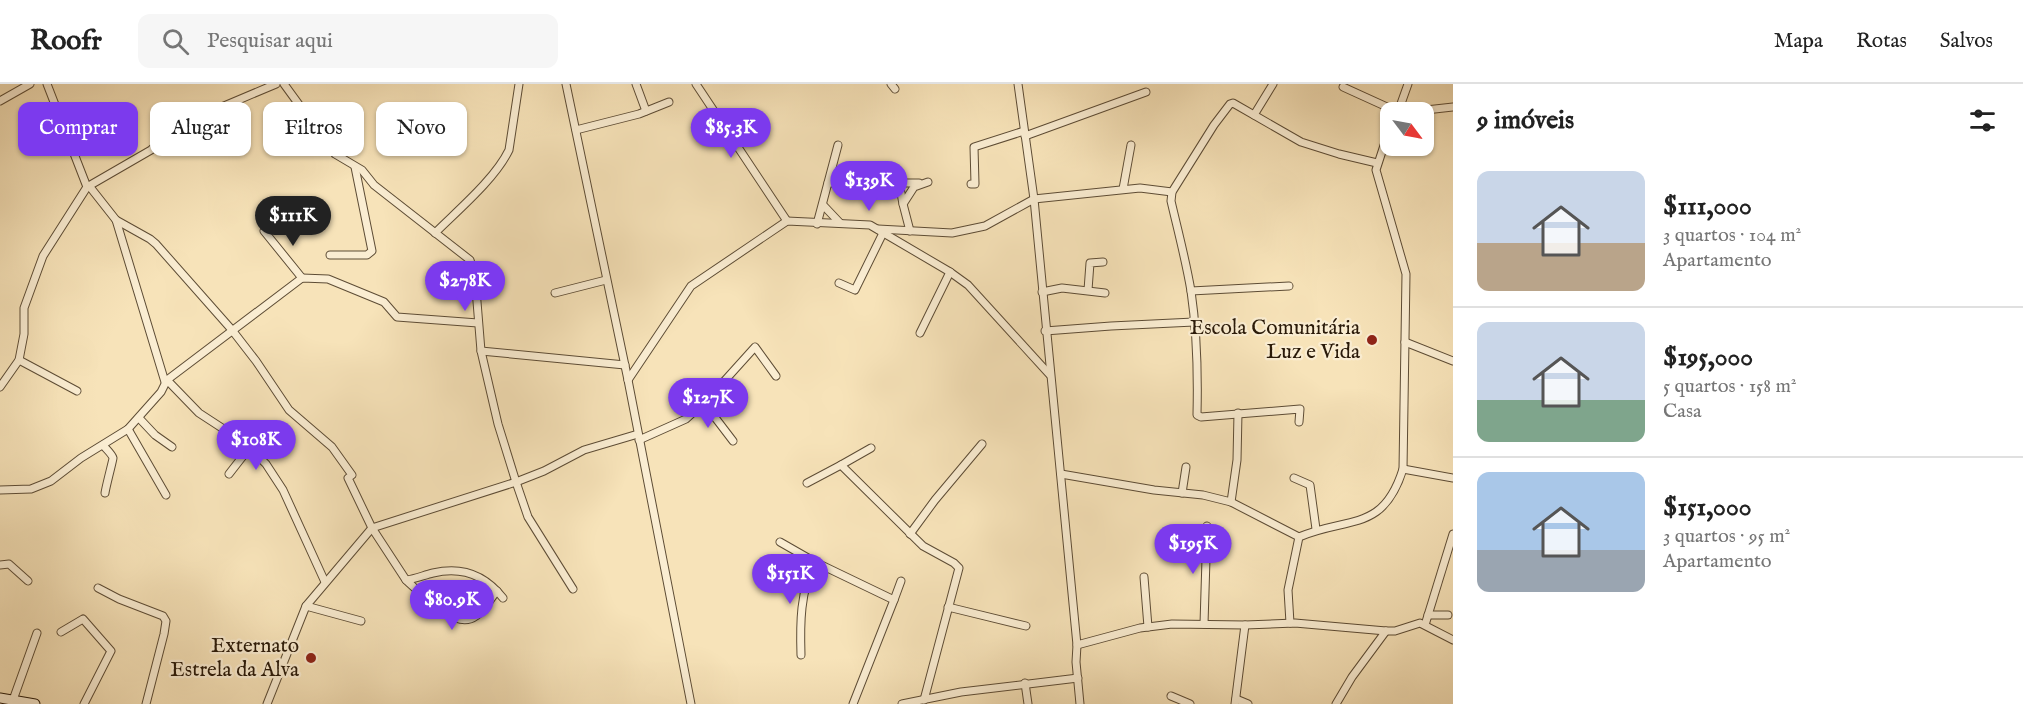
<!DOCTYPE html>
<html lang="pt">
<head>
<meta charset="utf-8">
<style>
  body { margin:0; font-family:"IM FELL English",serif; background:#f6f6f6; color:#222; height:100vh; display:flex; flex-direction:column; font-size:22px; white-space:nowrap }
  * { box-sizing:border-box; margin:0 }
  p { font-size:20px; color:#767676 }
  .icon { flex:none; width:33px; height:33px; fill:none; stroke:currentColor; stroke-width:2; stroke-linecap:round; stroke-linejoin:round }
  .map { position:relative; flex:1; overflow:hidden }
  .panel { display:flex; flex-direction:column; background:#fff; width:570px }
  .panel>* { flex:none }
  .guide { position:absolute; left:18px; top:18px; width:570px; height:54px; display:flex; gap:12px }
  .needle { width:39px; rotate:122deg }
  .buttons { position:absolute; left:1380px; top:18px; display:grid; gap:12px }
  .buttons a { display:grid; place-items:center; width:54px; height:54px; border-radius:12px; background:#fff; box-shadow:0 2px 4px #0004; font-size:30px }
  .price { position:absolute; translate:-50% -51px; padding:0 14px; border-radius:21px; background:#7c3aed; color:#fff; font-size:20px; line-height:39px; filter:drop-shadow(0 2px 3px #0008) }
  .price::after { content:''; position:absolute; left:50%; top:36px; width:18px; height:14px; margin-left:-9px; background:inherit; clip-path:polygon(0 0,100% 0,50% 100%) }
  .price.selected { background:#222; color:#fff }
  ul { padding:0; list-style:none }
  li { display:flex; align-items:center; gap:18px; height:150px; padding:0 24px }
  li+li { border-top:2px solid #e0e0e0 }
  li span { display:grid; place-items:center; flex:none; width:168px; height:120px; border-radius:12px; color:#555 }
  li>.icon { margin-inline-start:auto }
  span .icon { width:72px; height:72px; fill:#fffc; stroke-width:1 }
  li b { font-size:26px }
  h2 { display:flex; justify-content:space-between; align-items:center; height:72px; padding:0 24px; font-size:26px }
  .tag { padding:0 21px; border-radius:12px; background:#fff; box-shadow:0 2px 4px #0004; font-size:21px; line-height:54px }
  .tag.selected { background:#7c3aed; color:#fff }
  header { display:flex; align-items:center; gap:36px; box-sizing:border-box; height:84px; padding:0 30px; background:#fff; border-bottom:2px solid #e0e0e0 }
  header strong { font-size:28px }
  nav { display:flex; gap:33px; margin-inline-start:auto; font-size:21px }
  .search { width:420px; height:54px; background:#f6f6f6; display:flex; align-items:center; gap:15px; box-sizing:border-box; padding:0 21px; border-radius:12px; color:#767676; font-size:22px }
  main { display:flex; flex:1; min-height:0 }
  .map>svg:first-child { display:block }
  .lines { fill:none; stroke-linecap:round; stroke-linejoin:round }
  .street-casing { stroke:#5d4c35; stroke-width:9 }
  .secondary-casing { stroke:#2a1a09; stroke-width:11 }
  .street { stroke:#faedd2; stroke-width:7 }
  .secondary { stroke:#faedd2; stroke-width:9 }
  .poi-dot { fill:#8f2418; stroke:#faedd2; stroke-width:2 }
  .labels { text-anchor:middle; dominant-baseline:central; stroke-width:4.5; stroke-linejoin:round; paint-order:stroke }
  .poi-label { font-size:21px; fill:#2a1a09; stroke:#faedd2; text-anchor:end }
</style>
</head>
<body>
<header>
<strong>Roofr</strong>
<div class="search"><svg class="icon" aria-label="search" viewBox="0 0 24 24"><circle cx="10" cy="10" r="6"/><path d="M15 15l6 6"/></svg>Pesquisar aqui</div>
<nav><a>Mapa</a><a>Rotas</a><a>Salvos</a></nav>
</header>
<main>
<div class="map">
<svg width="1453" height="620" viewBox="0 0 1453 620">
  <rect width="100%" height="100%" fill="#f7e3b9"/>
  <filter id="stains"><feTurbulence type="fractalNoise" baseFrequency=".00333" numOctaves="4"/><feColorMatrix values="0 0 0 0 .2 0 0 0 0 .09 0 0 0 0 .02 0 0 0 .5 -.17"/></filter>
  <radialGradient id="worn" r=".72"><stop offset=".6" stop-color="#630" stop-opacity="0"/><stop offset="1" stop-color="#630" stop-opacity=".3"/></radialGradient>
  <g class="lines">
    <defs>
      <g id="street">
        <path d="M47,0l40,103"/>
        <path d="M284,0l51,70 27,16 12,15 96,75 5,17 6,74 17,73 18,58 12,35 45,72"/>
        <path d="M566,0l62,296 63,324"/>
        <path d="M636,0l10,27"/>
        <path d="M696,0l91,137"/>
        <path d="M891,0l4,5"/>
        <path d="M1018,0l16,115 43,446 -1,17 4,42"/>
        <path d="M1343,3l55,25 10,-28"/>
        <path d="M0,17l30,-17"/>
        <path d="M1408,28l45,-5"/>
        <path d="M1254,31l19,-31"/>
        <path d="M576,46l63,-16 30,-12"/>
        <path d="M1025,52l121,-44"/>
        <path d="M72,59l32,-20"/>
        <path d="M828,99h46"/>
        <path d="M971,100h4l-1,-37 50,-16"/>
        <path d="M90,103l26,33 34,19 6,5 76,86 24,31 33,49 43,37 20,28 -4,3 24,50 34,52c10,-1 18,-5 27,-7 29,-7 52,2 70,25"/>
        <path d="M1123,105l8,-44"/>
        <path d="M903,120l-3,-16 2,-5h17"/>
        <path d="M823,121l17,18"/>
        <path d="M116,136l49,162"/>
        <path d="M817,140l21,-79"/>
        <path d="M878,145l74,4 33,-7 49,-27 106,-11 32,4"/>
        <path d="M264,147l38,47"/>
        <path d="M910,147l-7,-27 11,-17 14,-5"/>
        <path d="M435,149c23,-23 60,-54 74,-83l10,-66"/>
        <path d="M330,171h37l5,-4 -17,-84"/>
        <path d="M839,199l16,7 28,-57"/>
        <path d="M1088,206l2,-27 13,-1"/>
        <path d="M1191,207l98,-5"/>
        <path d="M1042,208l20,-4 43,5"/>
        <path d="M555,209l51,-13"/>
        <path d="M1045,247l66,-5 83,-4"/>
        <path d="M920,249l30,-61"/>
        <path d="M1405,258l48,19"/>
        <path d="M481,267l144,14"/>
        <path d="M19,276l58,31"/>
        <path d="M167,296l32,33 46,30 21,21 17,26 42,92"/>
        <path d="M628,296l63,-94 96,-65 83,4 80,47 18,13 82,90"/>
        <path d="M0,303l19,-27 5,-26v-26l19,-52 44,-69 64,-37 10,-10 56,-31 59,-25"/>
        <path d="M704,319l29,38"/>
        <path d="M139,334l16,17 17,12"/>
        <path d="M1299,338l1,-13 -99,8 -4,-2c1,-41 0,-83 -6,-124 -5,-30 -13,-60 -20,-90l1,-9 42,-67 16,-21 3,-1 68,39 38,12 38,9"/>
        <path d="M128,345l38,66"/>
        <path d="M639,356l47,-21 23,-21 46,-51 21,29"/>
        <path d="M103,361c3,4 9,9 10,13 0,2 -7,28 -8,35"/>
        <path d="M871,364l-30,17 82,81 31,17 5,5 -35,132"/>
        <path d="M1403,385l50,9"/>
        <path d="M229,390l21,-27"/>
        <path d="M1061,390l93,16 49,5 28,7 68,35"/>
        <path d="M1294,394l16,7 6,44"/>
        <path d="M807,399l34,-18"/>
        <path d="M0,406l31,-1 20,-8 30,-23 47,-29 33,-37 6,-12 135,-102 26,1 56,23 13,15 81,6"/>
        <path d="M1182,409l4,-26"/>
        <path d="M1231,418l6,-42 1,-47"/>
        <path d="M910,450l25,-34 47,-56"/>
        <path d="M780,458l35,20 79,38 -41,104"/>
        <path d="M0,481l9,-1 19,17"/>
        <path d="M1144,493l4,50"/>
        <path d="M406,496c15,13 49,52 70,36 9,-6 14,-17 21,-25"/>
        <path d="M98,504l21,11 44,17 3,5 -2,13 -18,70"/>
        <path d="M894,516l7,-19"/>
        <path d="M306,522l55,15"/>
        <path d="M948,523l78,19"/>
        <path d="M1428,531h20"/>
        <path d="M1290,539l-2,-33 11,-53c49,-21 84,-4 104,-68l3,-195 -30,-104 14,-43"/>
        <path d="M1204,540l3,-98"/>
        <path d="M1425,541l28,-91"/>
        <path d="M61,548l22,-13 28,32 -27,53"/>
        <path d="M1077,561l63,-17 32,-4 73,1 50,-2 91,8h9l25,-8 33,17"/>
        <path d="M801,571c-1,-31 -1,-64 14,-93"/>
        <path d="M1025,599l3,21"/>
        <path d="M1171,612l19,8"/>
        <path d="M1236,615l12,5"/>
        <path d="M13,616l24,-67"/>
        <path d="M267,620l39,-98 66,-78 144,-46 28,-11 40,-21 54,-16"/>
        <path d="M902,620l59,-12 117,-14"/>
        <path d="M1235,620l10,-79"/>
        <path d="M1336,620l16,-27 34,-46"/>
      </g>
      <path id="secondary" d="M0,614l35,6"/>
    </defs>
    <!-- street casing -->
    <use href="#street" class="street-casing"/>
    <!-- secondary casing -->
    <use href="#secondary" class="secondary-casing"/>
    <!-- street -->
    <use href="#street" class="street"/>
    <!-- secondary -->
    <use href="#secondary" class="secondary"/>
  </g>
  <!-- markers -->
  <g class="poi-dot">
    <circle cx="1372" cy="256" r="6"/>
    <circle cx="311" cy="574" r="6"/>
  </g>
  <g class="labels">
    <!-- poi labels -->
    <g class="poi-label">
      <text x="1360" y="244">Escola Comunitária<tspan x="1360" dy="24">Luz e Vida</tspan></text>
      <text x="299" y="562">Externato<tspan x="299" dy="24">Estrela da Alva</tspan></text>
    </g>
  </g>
  <rect width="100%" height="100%" filter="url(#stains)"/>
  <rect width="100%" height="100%" fill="url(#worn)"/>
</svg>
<div class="buttons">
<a><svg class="needle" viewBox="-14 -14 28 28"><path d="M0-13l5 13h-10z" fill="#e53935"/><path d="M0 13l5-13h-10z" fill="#767676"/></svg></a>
</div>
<b class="price" style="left:731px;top:75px">$85.3K</b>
<b class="price" style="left:869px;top:128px">$139K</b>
<b class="price selected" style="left:293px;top:163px">$111K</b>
<b class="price" style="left:465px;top:228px">$278K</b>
<b class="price" style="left:708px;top:345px">$127K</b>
<b class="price" style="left:256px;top:387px">$108K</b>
<b class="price" style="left:1193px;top:491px">$195K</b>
<b class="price" style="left:790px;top:521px">$151K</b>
<b class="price" style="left:452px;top:547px">$80.9K</b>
<div class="guide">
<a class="tag selected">Comprar</a>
<a class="tag">Alugar</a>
<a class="tag">Filtros</a>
<a class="tag">Novo</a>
</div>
</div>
<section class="panel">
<h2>9 imóveis<svg class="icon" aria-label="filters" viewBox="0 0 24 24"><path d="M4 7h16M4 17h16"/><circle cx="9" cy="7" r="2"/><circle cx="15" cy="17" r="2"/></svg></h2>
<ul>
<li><span style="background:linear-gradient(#c9d6e8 60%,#b9a48a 0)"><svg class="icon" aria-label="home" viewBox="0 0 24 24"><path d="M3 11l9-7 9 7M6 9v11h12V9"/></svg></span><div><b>$111,000</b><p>3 quartos · 104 m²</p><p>Apartamento</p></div></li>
<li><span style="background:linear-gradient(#c9d6e8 65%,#7fa58c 0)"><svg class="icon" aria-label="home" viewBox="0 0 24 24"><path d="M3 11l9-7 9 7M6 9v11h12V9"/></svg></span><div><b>$195,000</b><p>5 quartos · 158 m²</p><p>Casa</p></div></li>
<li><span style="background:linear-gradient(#a9c7e8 65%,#9aa5b1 0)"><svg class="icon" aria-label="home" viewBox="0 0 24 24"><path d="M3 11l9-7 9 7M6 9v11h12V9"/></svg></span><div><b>$151,000</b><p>3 quartos · 95 m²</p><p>Apartamento</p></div></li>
</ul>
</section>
</main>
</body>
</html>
